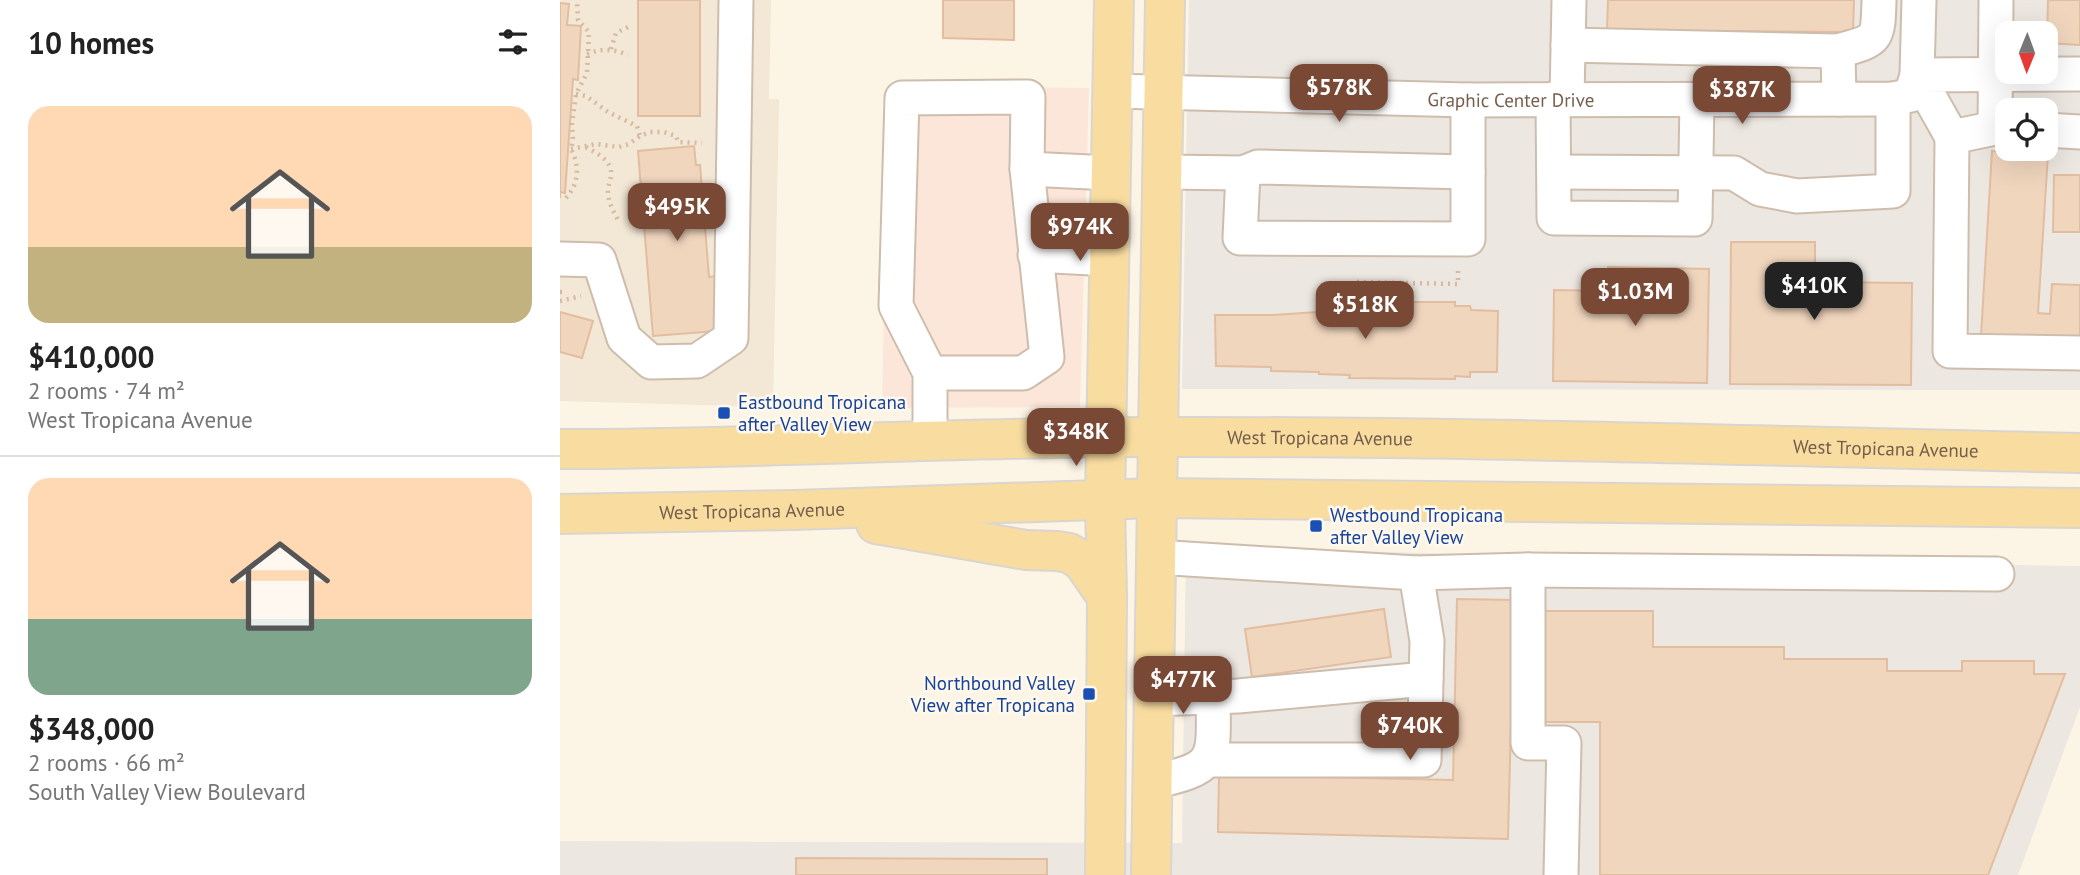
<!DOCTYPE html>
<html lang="en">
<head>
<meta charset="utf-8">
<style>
  body { margin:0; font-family:"PT Sans",sans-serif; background:#f2f2f2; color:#222; height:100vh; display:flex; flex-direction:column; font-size:26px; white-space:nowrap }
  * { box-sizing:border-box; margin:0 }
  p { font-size:23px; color:#767676 }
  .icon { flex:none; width:38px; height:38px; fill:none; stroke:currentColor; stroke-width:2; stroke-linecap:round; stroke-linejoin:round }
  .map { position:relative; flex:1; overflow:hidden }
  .drawer { display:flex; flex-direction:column; background:#fff; width:560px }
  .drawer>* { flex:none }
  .needle { width:46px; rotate:181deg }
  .tools { position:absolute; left:1435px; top:21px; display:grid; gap:14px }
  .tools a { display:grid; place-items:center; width:63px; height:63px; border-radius:14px; background:#fff; box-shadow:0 7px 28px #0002; font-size:35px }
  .price { position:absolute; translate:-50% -60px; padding:0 16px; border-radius:14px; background:#794936; color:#fff; font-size:23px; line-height:46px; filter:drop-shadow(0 2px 4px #0008) }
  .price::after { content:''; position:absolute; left:50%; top:42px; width:21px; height:16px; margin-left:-10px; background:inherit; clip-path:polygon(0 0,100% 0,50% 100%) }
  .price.on { background:#222; color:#fff }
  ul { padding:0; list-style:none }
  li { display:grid; align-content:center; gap:14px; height:371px; padding:0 28px }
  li+li { border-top:2px solid #e0e0e0 }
  li span { display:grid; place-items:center; height:217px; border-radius:21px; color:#555 }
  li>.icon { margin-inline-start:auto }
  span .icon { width:126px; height:126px; fill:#fffc; stroke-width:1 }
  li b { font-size:30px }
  h2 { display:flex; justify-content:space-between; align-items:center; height:84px; padding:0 28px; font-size:30px }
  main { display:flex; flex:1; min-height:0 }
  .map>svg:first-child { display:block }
  .residential { fill:#f3e7d5 }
  .commercial { fill:#fce6da }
  .industrial { fill:#ece7e0; fill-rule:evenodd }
  .building { fill:#f1d6be; stroke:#e3bd9f; stroke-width:2 }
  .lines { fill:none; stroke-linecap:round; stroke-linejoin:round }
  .minor-casing { stroke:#cebdad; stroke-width:37 }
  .major-casing { stroke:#dbd5d0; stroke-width:42 }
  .path { stroke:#d6b9a1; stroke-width:4.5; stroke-dasharray:2 5; stroke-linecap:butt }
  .minor { stroke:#fff; stroke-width:33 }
  .major { stroke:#f9dda0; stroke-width:38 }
  .transit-dot { fill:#1a4fb4; stroke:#fff9ed; stroke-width:2.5 }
  .labels { text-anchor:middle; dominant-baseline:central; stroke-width:5; stroke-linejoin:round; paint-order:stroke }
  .street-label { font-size:19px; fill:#755d4b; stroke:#fff9ed }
  .transit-label { font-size:19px; fill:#164399; stroke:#fff9ed; text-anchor:start }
</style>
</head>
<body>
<main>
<section class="drawer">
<h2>10 homes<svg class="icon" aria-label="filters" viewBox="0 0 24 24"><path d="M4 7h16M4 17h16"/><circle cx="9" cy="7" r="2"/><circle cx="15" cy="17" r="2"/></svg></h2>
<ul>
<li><span style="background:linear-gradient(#ffd9b3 65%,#c2b280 0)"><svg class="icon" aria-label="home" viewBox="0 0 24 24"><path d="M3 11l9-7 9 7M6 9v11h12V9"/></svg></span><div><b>$410,000</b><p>2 rooms · 74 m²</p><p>West Tropicana Avenue</p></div></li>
<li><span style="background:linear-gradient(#ffd9b3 65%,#7fa58c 0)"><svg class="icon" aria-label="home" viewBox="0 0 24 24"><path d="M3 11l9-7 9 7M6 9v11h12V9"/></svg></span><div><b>$348,000</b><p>2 rooms · 66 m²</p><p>South Valley View Boulevard</p></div></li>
</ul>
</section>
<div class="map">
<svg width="1520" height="875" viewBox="0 0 1520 875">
  <rect width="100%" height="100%" fill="#fcf5e6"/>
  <!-- residential -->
  <path class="residential" d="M0,0h211l-2,99h10l-6,308 -213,-6z"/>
  <!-- commercial -->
  <path class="commercial" d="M328,85l201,3 -9,319 -198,1z"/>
  <!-- industrial -->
  <g class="industrial">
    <path d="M629,0h891v390l-898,-1zM1447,33h39v39h-39zM1447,110h39v39h-39z"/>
    <path d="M626,546l342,10 552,10v141l-62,168h-1458v-34l622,2z"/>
  </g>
  <!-- building -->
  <g class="building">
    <rect x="78" y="0" width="62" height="116"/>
    <path d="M383,0h71v40l-71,-2z"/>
    <path d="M1048,0h246l-1,32 -246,-2z"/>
    <path d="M1488,0h32v45l-33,-2z"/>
    <path d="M0,3l9,1 -2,21 14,1 -3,54 -5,-1 -8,114 -5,-1v6z"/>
    <path d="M134,146l2,19h4l9,112 8,-1 3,34h-6l2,21 -63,5 -15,-185z"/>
    <path d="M1432,151l56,3 -10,159 12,1 2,-30 28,1v57l-99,-6z"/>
    <path d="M1494,175h26v57h-27z"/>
    <path d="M1171,242h84v40l97,1 -1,102 -181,-1z"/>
    <path d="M1048,267l101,2 -2,114 -154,-2 1,-91 54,1z"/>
    <path d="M806,302h89v4h15l1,4 27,1 -1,61h-27v5l-15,-1v3l-106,-1 1,-3 -31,-1v-2l-48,-1v-4l-55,-1 -1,-51h58l45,-3v-6l46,3z"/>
    <path d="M0,312l33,9 -11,37 -22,-6z"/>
    <path d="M897,599l57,1 -6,239 -290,-7 1,-57 234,5z"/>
    <path d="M824,609l7,48 -139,20 -7,-48z"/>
    <path d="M975,611h118v36h131v12h103v12h75v-10h72v13h31l-77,201h-388v-153h-65z"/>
    <path d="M236,858l251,1v16h-251z"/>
  </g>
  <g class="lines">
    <defs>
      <g id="minor">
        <path d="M1008,45l270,6 1,48"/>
        <path d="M1278,51c40,-11 40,-10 41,-51"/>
        <path id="s1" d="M552,91l356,9 425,-1 18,-4 6,-20 2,-75"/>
        <path d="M993,99l1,119 141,1 2,-120"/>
        <path d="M1007,99l2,-99"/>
        <path d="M1435,128l1,-128"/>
        <path d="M1447,129l-12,-1 -43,9 -2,214 130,2"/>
        <path d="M1486,130l34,2"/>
        <path d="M1392,137l-35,-62 163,-1"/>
        <path d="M467,169l84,4"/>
        <path d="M602,172l81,1 15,-6 210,5"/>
        <path d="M994,172l180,1 26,16 37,7 96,-5v-92"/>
        <path d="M683,173l-3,65 228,1v-139"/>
        <path d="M475,255l75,4"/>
        <path d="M0,259l39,1 25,78 27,24 46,-1 34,-23 5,-338"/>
        <path d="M370,373l-34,-67 6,-208 126,-1 -1,72 20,188 -24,16h-93v69"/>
        <path d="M595,557l261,16 11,68 -3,119h-216"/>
        <path d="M968,570v173h36l-3,132"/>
        <path d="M856,573l112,-3 469,4"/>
        <path d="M593,699l85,-3 188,-17"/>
        <path d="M592,782c66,-14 62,-21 61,-85"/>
      </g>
      <g id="major">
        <path id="s2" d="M0,449c199,0 397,-12 596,-12 308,-1 616,9 924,16"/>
        <path id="s3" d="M0,514l234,-4 362,-12 924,10"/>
        <path d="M316,524l150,26 31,1 12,2 13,8 25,36"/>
        <path d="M545,875l2,-278 -2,-96 9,-501"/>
        <path d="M591,875l14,-875"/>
      </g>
    </defs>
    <!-- minor casing -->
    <use href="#minor" class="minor-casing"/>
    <!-- major casing -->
    <use href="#major" class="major-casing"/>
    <!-- path -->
    <g class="path">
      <path d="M51,49l5,-16 14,-7"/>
      <path d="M27,54c15,-6 27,-5 41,1"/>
      <path d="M16,94l10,2 22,16 29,14 3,10"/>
      <path d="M26,147c10,6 26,13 25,27 0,6 -3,11 -3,17 0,12 6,21 11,31"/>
      <path d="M11,149l25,-5 23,3 10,-3 11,-8 10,-4h14l12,4 2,6 24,1"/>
      <path d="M6,198c13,-15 14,-31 5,-49l2,-8 -1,-17 4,-30 11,-21 2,-41 -11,-12 -1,-20"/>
      <path d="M0,292h5"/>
      <path d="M0,301l21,-5"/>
      <path d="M793,306v-24l105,2v-18"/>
    </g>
    <!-- minor -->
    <use href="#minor" class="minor"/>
    <!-- major -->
    <use href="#major" class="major"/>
  </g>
  <!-- markers -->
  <g class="transit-dot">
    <rect x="157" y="406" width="14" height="14" rx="3.5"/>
    <rect x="749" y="519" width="14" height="14" rx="3.5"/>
    <rect x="522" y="687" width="14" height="14" rx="3.5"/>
  </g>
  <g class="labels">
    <!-- street labels -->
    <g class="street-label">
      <text stroke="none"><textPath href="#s1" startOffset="399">Graphic Center Drive</textPath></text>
      <text stroke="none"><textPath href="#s2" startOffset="760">West Tropicana Avenue</textPath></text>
      <text stroke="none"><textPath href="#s2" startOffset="1326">West Tropicana Avenue</textPath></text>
      <text stroke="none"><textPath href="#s3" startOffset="192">West Tropicana Avenue</textPath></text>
    </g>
    <!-- transit labels -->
    <g class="transit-label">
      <text x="178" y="402">Eastbound Tropicana<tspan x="178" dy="22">after Valley View</tspan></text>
      <text x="770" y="515">Westbound Tropicana<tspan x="770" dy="22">after Valley View</tspan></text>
      <text x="515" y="683" text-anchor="end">Northbound Valley<tspan x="515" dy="22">View after Tropicana</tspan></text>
    </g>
  </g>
</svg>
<div class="tools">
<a><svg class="needle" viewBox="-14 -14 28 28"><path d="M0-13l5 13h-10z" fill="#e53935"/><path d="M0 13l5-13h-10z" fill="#767676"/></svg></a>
<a><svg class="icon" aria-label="locate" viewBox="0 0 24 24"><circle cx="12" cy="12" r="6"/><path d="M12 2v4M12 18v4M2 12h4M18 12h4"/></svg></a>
</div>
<b class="price" style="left:779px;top:124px">$578K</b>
<b class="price" style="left:1182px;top:126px">$387K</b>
<b class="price" style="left:117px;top:243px">$495K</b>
<b class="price" style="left:520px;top:263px">$974K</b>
<b class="price on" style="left:1254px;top:322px">$410K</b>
<b class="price" style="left:1075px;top:328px">$1.03M</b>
<b class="price" style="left:805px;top:341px">$518K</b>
<b class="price" style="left:516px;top:468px">$348K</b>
<b class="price" style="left:623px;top:716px">$477K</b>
<b class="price" style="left:850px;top:762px">$740K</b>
</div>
</main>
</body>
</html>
